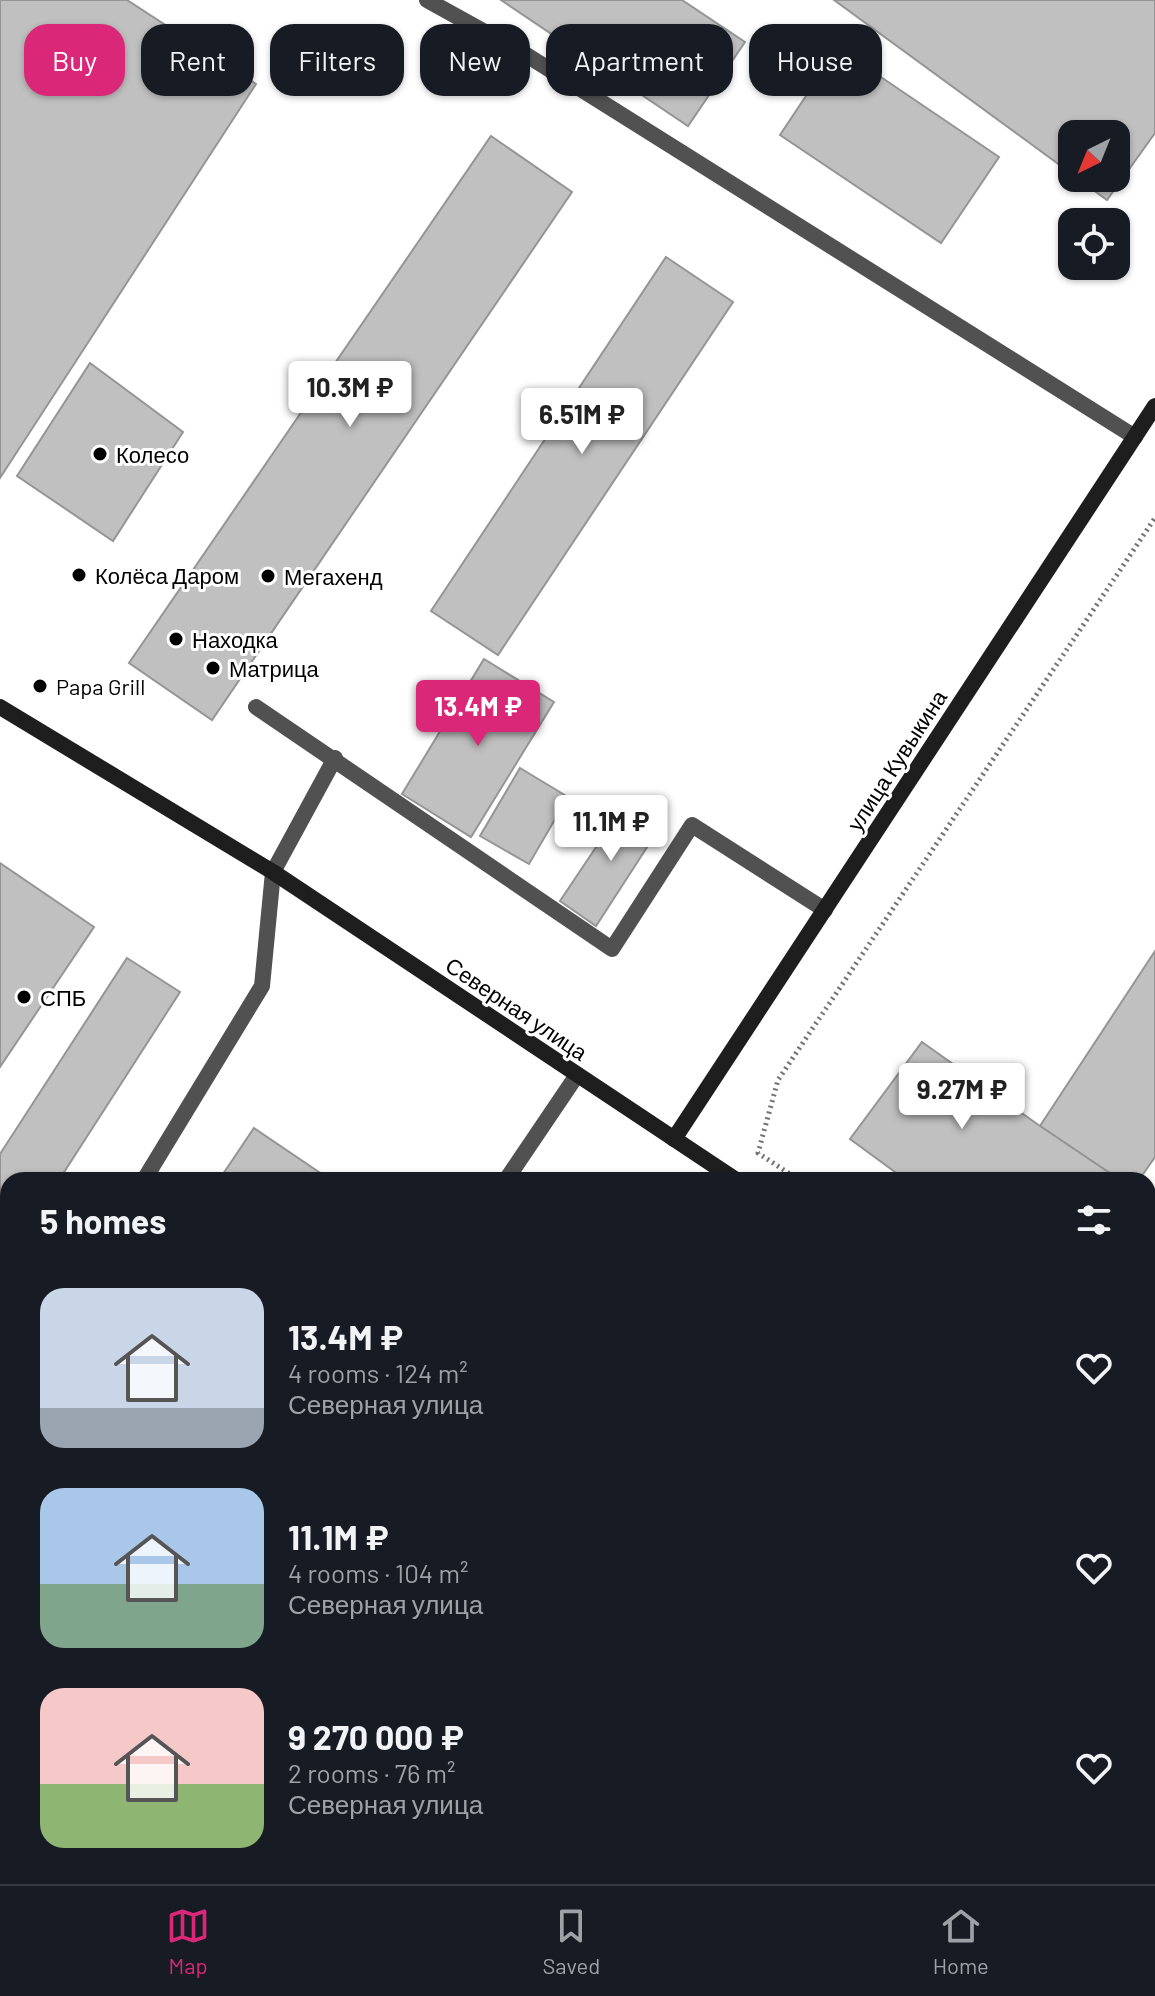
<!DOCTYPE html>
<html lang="en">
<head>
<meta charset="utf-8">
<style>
  body { margin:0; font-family:Barlow,sans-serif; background:#20242c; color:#f1f3f6; height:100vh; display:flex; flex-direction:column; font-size:30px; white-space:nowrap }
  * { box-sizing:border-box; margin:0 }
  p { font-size:26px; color:#9ea1a6 }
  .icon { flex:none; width:44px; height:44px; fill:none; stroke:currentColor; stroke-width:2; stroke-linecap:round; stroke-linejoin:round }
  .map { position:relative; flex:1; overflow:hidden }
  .drawer { position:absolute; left:0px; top:1172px; width:1156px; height:712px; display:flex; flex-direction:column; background:#171b24; border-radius:24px 24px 0 0; box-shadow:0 2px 6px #0004 }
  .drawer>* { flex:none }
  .guide { position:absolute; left:24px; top:24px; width:1108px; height:72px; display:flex; gap:16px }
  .needle { width:52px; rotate:223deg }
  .fabs { position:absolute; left:1058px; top:120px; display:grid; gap:16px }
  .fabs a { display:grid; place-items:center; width:72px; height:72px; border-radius:16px; background:#171b24; box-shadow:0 2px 6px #0004; font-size:40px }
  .price { position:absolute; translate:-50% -68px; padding:0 18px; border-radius:8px; background:#fff; color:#222; font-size:26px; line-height:52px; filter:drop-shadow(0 2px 4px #0008) }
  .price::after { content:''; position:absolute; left:50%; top:48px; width:24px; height:18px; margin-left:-12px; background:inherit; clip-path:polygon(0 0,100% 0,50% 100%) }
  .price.selected { background:#db2777; color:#fff }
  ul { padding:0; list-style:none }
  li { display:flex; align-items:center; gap:24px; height:200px; padding:0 40px }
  li span { display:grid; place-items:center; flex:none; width:224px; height:160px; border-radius:24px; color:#555 }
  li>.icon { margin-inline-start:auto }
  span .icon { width:96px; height:96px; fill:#fffc; stroke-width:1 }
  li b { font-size:34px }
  h2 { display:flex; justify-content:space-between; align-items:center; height:96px; padding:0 40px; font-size:34px }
  .tag { padding:0 28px; border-radius:24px; background:#171b24; box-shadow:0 2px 6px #0004; font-size:28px; line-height:72px }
  .tag.selected { background:#db2777; color:#fff }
  .menu { display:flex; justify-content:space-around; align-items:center; height:112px; border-top:2px solid #363941; background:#171b24; font-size:22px; color:#9ea1a6 }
  .menu a { display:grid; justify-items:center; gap:4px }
  .menu .selected { color:#db2777 }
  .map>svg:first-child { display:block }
  .building { fill:#c0c0c0; stroke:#959595; stroke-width:2 }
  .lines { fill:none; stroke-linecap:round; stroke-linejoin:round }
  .path { stroke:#737373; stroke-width:5; stroke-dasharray:2 4; stroke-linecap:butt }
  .lane { stroke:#515151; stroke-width:16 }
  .secondary { stroke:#1e1e1e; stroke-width:16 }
  .poi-dot { fill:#000; stroke:#fff; stroke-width:3 }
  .labels { text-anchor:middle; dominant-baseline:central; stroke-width:6; stroke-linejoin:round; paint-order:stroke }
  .poi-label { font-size:22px; fill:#000; stroke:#fff; text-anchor:start }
  .street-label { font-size:22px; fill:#000; stroke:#fff }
</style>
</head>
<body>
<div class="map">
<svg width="1155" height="1884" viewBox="0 0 1155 1884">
  <rect width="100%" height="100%" fill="#fff"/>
  <!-- building -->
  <g class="building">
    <path d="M0,0h127l129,84 -256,394z"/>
    <path d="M501,0h181l63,42 -57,84z"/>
    <path d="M834,0h321v133l-48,67 -30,-22h39v-44h-44v40z"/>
    <path d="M838,48l161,109 -58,86 -161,-108z"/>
    <path d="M491,136l81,56 -360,528 -83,-57z"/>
    <path d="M666,257l67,45 -235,353 -67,-44z"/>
    <path d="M90,363l93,69 -70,109 -96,-65z"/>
    <path d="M484,659l70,43 -83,135 -69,-43z"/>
    <path d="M520,768l48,29 -39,67 -49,-28z"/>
    <path d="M627,801l35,23 -66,102 -36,-25z"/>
    <path d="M0,863l94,64 -94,140z"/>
    <path d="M1155,951v206l-16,23h-19l-80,-54z"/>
    <path d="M127,958l53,34 -121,188h-51v78l-8,13v-117z"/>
    <path d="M922,1042l118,84 80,54h-214l-56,-41z"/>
    <path d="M254,1128l75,51 -1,1h-109z"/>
    <path d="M0,1482l8,5v86l-8,-5z"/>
    <path d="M0,1643l8,5v173l-8,14z"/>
    <path d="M1155,1666v68l-7,-5v-53z"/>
    <path d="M44,1876h106l-6,8h-105z"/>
    <path d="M308,1876h63l12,8h-80z"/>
    <path d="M508,1876h52l-5,8h-35z"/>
    <path d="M617,1876h268l12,8h-285z"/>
    <path d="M889,1876h52l-6,8h-35z"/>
  </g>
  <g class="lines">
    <!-- path -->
    <g class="path">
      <path d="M799,1180l-41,-27 20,-73 377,-562"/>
      <path d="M1148,1414l7,5"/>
    </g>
    <!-- lane -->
    <g class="lane">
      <path d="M427,0l101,56 607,381"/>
      <path d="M256,707l356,242 80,-124 133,85"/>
      <path d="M144,1180l118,-194 11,-114 62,-114"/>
      <path d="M506,1180l71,-105"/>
      <path d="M5,1410l3,-5"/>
      <path d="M0,1615l8,5"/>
      <path d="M2,1884l6,-10"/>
    </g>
    <!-- secondary -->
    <g class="secondary">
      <path d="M0,707l273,165 463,308"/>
      <path d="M674,1139l481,-733"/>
      <path d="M1148,1451l7,4"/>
    </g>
  </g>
  <!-- markers -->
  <g class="poi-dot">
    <circle cx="100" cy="454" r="8"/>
    <circle cx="79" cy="575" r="8"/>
    <circle cx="268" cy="576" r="8"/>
    <circle cx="176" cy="639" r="8"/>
    <circle cx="213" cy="668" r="8"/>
    <circle cx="40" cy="686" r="8"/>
    <circle cx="24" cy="997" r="8"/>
  </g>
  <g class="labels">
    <!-- poi labels -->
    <g class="poi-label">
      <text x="116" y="454">Колесо</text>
      <text x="95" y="575">Колёса Даром</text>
      <text x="284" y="576">Мегахенд</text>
      <text x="192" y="639">Находка</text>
      <text x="229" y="668">Матрица</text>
      <text x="56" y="686">Papa Grill</text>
      <text x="40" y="997">СПБ</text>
    </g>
    <!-- street labels -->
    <g class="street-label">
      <text transform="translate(896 760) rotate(-57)">улица Кувыкина</text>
      <text transform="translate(517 1008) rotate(34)">Северная улица</text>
    </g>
  </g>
</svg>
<div class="fabs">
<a><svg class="needle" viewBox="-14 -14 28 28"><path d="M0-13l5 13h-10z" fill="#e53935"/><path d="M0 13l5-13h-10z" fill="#9ea1a6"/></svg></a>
<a><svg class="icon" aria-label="locate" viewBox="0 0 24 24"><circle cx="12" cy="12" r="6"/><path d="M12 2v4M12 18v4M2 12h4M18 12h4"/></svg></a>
</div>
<b class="price" style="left:350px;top:429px">10.3M ₽</b>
<b class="price" style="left:582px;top:456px">6.51M ₽</b>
<b class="price selected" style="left:478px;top:748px">13.4M ₽</b>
<b class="price" style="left:611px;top:863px">11.1M ₽</b>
<b class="price" style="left:962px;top:1131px">9.27M ₽</b>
<div class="guide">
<a class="tag selected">Buy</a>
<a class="tag">Rent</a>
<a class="tag">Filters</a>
<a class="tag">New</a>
<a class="tag">Apartment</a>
<a class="tag">House</a>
</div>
<section class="drawer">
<h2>5 homes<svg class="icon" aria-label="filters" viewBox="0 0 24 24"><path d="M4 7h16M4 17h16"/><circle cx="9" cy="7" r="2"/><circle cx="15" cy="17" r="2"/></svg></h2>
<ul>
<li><span style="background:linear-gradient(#c9d6e8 75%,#9aa5b1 0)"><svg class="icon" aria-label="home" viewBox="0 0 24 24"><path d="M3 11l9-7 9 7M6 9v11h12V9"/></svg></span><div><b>13.4M ₽</b><p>4 rooms · 124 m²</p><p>Северная улица</p></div><svg class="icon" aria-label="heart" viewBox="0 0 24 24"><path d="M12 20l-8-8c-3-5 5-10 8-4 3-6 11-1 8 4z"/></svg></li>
<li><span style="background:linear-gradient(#a9c7e8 60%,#7fa58c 0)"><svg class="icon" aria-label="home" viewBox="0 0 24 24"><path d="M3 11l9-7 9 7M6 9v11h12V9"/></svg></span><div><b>11.1M ₽</b><p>4 rooms · 104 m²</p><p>Северная улица</p></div><svg class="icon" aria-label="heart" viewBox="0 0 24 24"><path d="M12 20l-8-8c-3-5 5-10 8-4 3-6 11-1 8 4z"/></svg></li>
<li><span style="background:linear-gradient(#f6c9c9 60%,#8fb573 0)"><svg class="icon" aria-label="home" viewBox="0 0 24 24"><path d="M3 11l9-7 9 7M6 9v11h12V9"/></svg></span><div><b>9 270 000 ₽</b><p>2 rooms · 76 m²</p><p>Северная улица</p></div><svg class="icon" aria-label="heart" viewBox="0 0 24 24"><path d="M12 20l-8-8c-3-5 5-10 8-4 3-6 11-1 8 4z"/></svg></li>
</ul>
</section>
</div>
<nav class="menu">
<a class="selected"><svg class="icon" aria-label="map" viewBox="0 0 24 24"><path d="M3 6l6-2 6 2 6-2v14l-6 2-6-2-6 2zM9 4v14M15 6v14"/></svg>Map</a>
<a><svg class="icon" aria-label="saved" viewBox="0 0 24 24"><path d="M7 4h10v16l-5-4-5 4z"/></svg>Saved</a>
<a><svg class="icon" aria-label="home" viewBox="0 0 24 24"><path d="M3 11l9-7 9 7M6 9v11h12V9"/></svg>Home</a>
</nav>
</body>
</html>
